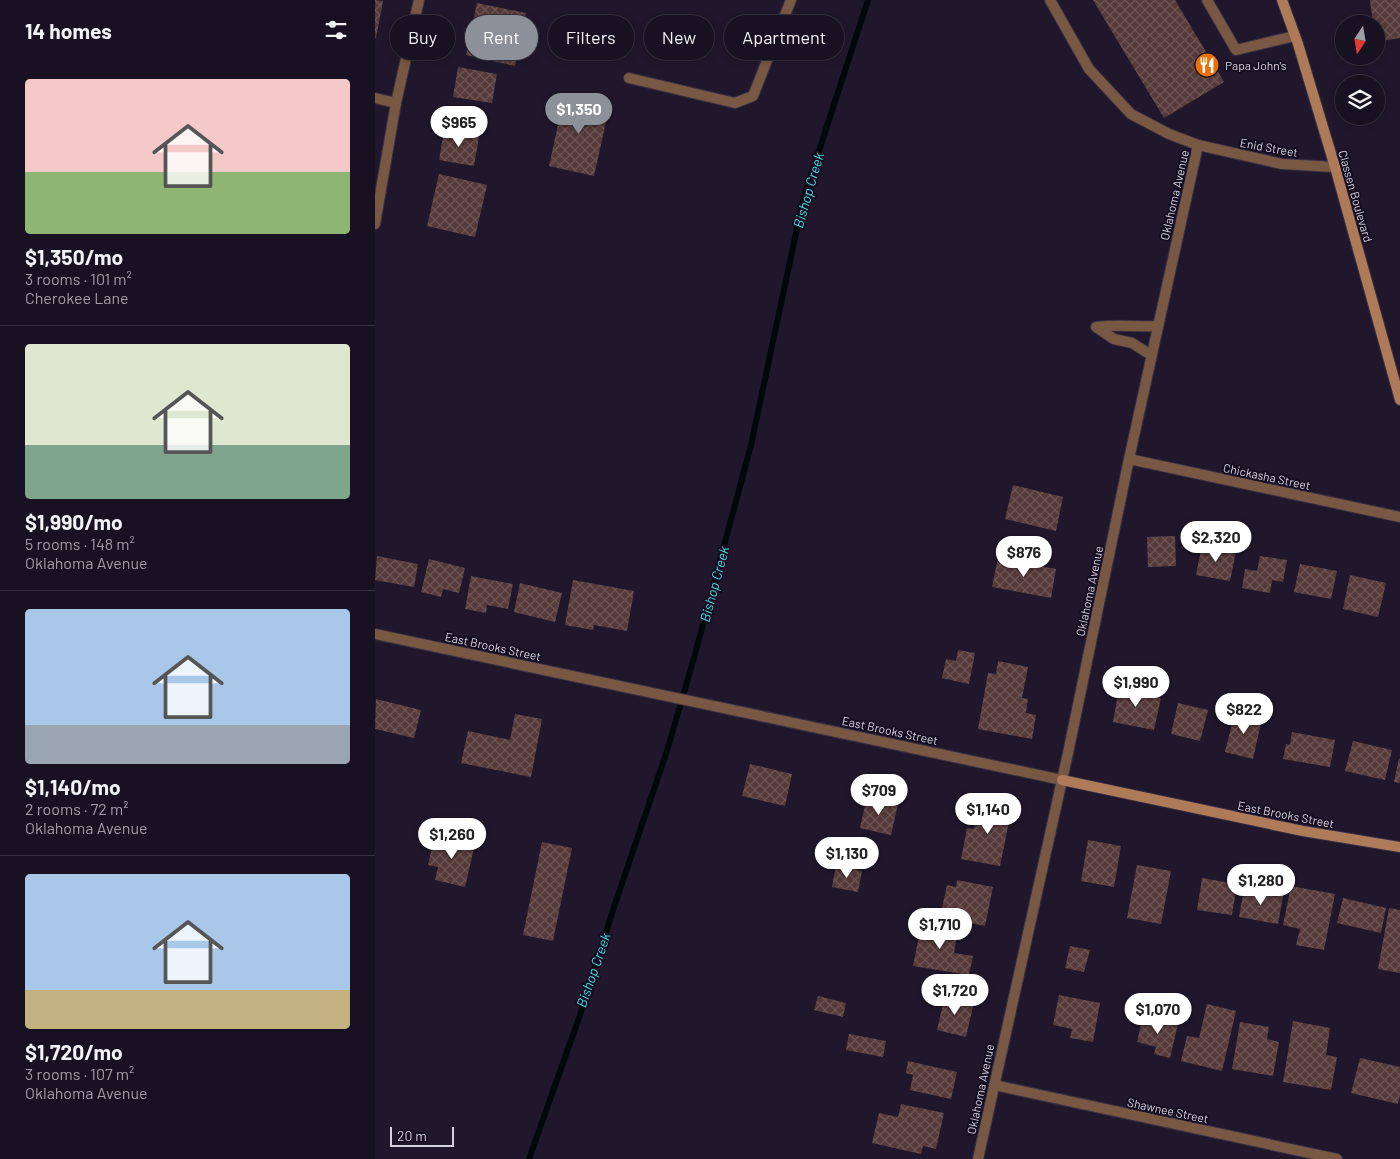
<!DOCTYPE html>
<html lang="en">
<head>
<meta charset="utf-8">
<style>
  body { margin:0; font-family:Barlow,sans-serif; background:#251f2e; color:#f1f3f6; height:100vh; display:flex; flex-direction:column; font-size:19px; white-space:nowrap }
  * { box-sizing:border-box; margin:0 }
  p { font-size:16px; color:#9f9da5 }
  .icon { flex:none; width:28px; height:28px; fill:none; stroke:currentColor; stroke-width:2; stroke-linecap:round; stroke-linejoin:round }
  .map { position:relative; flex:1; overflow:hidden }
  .details { display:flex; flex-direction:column; background:#181121; width:375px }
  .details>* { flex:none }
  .top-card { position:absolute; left:15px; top:15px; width:475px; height:45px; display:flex; gap:10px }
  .needle { width:32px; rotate:192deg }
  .fabs { position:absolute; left:960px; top:15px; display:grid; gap:10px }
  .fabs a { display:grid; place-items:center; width:50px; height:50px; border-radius:50%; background:#181121; box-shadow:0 2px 8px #0003,0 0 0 1px #36313f; font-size:25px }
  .scale { position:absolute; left:15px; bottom:12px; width:64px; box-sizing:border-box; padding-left:5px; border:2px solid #d5d0de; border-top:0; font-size:14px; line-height:18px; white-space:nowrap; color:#d5d0de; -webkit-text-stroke:4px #160e22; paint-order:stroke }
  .price { position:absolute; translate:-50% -42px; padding:0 11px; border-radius:18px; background:#fff; color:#222; font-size:16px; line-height:32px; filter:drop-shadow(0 1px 2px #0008) }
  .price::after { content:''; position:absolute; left:50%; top:30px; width:15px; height:11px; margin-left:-8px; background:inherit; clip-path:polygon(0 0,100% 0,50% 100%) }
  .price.on { background:#8c9099; color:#fff }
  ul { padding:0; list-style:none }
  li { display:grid; align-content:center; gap:10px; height:265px; padding:0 25px }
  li+li { border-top:1px solid #36313f }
  li span { display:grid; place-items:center; height:155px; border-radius:5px; color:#555 }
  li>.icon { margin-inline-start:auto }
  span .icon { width:90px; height:90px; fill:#fffc; stroke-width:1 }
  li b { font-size:21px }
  h2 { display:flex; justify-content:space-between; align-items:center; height:60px; padding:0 25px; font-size:21px }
  .pill { padding:0 18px; border-radius:22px; background:#181121; box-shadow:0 2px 8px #0003,0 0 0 1px #36313f; font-size:18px; line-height:45px }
  .pill.on { background:#8c9099; color:#fff }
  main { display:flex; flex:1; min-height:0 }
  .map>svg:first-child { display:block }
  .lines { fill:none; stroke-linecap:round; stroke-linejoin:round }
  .stream { stroke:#000909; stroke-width:6 }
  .building { fill:url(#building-cross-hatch) }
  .lane-casing { stroke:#393145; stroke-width:12 }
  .street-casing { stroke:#393145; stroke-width:12 }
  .secondary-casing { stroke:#393145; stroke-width:12 }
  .lane { stroke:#795843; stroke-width:10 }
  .street { stroke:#795843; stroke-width:10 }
  .secondary { stroke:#af7a58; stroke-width:10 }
  .labels { text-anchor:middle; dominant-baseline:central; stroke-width:4; stroke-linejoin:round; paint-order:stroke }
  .poi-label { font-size:12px; fill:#d5d0de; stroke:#160e22; text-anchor:start }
  .street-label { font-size:12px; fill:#d5d0de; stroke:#160e22 }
  .water-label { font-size:14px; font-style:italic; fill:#46d9db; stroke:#160e22 }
</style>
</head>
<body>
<main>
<section class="details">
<h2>14 homes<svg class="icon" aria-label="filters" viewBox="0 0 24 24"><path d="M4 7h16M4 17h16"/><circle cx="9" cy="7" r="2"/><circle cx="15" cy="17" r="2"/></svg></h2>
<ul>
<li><span style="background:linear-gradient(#f6c9c9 60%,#8fb573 0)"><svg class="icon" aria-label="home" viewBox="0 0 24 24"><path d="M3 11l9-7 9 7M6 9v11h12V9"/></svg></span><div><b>$1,350/mo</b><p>3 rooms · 101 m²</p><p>Cherokee Lane</p></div></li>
<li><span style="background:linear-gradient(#dfe7d0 65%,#7fa58c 0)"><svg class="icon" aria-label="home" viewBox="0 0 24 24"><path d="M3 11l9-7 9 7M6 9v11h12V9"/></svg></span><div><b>$1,990/mo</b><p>5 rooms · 148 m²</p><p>Oklahoma Avenue</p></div></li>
<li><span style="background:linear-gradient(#a9c7e8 75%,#9aa5b1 0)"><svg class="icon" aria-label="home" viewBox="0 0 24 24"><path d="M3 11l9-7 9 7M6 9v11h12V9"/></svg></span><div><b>$1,140/mo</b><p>2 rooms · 72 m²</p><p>Oklahoma Avenue</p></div></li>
<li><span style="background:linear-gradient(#a9c7e8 75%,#c2b280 0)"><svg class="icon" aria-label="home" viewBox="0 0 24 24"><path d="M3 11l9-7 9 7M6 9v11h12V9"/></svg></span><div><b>$1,720/mo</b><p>3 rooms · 107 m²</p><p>Oklahoma Avenue</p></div></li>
</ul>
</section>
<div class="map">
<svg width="1025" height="1159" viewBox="0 0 1025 1159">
  <defs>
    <pattern id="building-cross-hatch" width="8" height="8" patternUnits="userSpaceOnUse" patternTransform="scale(1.25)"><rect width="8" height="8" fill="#563a39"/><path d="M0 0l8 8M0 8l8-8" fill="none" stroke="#6d5555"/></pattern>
  </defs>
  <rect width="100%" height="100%" fill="#20172c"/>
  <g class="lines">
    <!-- stream -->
    <path class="stream" d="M154,1159l51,-144 34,-108 52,-153 28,-96 57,-213 52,-245 65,-200"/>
  </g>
  <!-- building -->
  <g class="building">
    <path d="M0,0l8,1 -7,37h-1z"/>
    <path d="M718,0h82l49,82 -60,36z"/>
    <path d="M995,0h30v38l-24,4v-18h-3z"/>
    <path d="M102,3l49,10 -11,53 -49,-11z"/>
    <path d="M83,67l39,7 -5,29 -39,-6z"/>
    <path d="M190,93l45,11 -16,72 -45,-10z"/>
    <path d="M69,131l35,6 -5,29 -35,-6z"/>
    <path d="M64,174l48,11 -12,52 -48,-11z"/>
    <path d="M638,485l50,12 -7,34 -51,-12z"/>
    <path d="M800,536l1,30 -28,1 -1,-30z"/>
    <path d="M827,545l34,6 -6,30 -34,-6z"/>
    <path d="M2,556l41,8 -4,23 -39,-7z"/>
    <path d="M885,556l27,4 -4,22 -11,-2 -2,13 -28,-5 3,-19 12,2z"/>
    <path d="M623,558l58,11 -5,29 -59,-11z"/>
    <path d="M54,559l36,9 -6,25 -16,-4 -2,8 -20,-5z"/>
    <path d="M925,564l37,7 -6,28 -37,-7z"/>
    <path d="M975,575l36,8 -8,34 -35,-8z"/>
    <path d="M96,576l42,8 -5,25 -21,-4 -1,8 -21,-4z"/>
    <path d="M198,580l61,11 -7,40 -33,-6 -1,5 -28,-5z"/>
    <path d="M145,583l42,10 -7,29 -41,-10z"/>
    <path d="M583,650l17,3 -6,31 -27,-6 4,-19 10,2z"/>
    <path d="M623,661l30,6 -6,31 6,1 -2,14 10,2 -4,24 -54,-10 10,-56 8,1z"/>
    <path d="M745,683l17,3 -2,7 26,5 -7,32 -41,-8z"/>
    <path d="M1,699l45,11 -7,28 -39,-9z"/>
    <path d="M803,703l30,7 -8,31 -29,-7z"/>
    <path d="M860,712l27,6 -9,41 -28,-7z"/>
    <path d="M140,714l27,5 -11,58 -70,-14 7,-32 42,9z"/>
    <path d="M917,732l43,8 -5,27 -47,-8 3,-15 4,1z"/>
    <path d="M978,741l39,9 -7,30 -40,-9z"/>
    <path d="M1024,758l1,1v24l-6,-1z"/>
    <path d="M375,764l42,10 -7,32 -43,-10z"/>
    <path d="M492,797l31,7 -7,31 -31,-7z"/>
    <path d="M605,801l32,6 -12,59 -39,-7 6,-31 7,1z"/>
    <path d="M60,835l40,9 -10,43 -30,-7 3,-13 -10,-2z"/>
    <path d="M713,840l33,6 -7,41 -33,-6z"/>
    <path d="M167,842l30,6 -19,93 -30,-6z"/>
    <path d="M461,865l26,6 -4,21 -26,-5z"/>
    <path d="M762,865l34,6 -10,53 -34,-6z"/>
    <path d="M827,878l35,6 -5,31 -35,-5z"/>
    <path d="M582,880l36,7 -8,39 -45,-9 7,-32 9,2z"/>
    <path d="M916,886l44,8 -11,56 -28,-5 4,-16 -17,-4z"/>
    <path d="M869,889l39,7 -5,28 -39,-7z"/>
    <path d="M968,898l43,10 -5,25 -44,-10z"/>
    <path d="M1014,908l11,2v63l-22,-4z"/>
    <path d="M547,921l36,6 -4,26 19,3 -4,19 -56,-9z"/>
    <path d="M695,946l20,4 -6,22 -19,-4z"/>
    <path d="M570,995l29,7 -8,35 -29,-7z"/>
    <path d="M684,995l41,8 -7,39 -23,-4 2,-9 -19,-4z"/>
    <path d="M443,996l28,7 -3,14 -29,-7z"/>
    <path d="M832,1004l29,7 -14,60 -41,-10 6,-25 12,2z"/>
    <path d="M768,1015l35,9 -8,34 -16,-4 2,-7 -19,-5z"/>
    <path d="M918,1021l37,7 -4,27 11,2 -6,33 -48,-8z"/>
    <path d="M865,1022l29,5 -2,12 12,3 -6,34 -41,-7z"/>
    <path d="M474,1034l37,7 -3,16 -37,-7z"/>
    <path d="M985,1058l40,9v28l-2,9 -47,-11z"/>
    <path d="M533,1061l49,11 -6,27 -41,-9 3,-15 -7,-2z"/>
    <path d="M526,1104l43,9 -8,36 -13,-3 -2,8 -49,-11 7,-30 19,4z"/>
  </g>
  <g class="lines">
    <defs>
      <g id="lane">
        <path d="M675,0l39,69 42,45 38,20 29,11"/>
        <path d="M832,0l29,50 59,-14"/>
        <path d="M254,78l106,25 18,-7 38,-96"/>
        <path d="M776,355l-19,-12 -18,-4 -18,-12c22,-3 40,0 62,-1"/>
      </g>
      <g id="street">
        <path d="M0,98l21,5"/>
        <path d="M0,224l21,-121 23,-103"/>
        <path d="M754,459l271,58"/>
        <path d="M0,634l687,146"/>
        <path d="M619,1085l343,74"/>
        <path d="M603,1159l90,-406 61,-294 69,-314 84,19 53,3"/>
      </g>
      <g id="secondary">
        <path d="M907,0l16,44 37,123 65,233"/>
        <path d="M687,780l241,51 97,16"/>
      </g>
    </defs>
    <!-- lane casing -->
    <use href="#lane" class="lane-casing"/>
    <!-- street casing -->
    <use href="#street" class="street-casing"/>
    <!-- secondary casing -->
    <use href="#secondary" class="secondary-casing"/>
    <!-- lane -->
    <use href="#lane" class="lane"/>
    <!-- street -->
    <use href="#street" class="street"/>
    <!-- secondary -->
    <use href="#secondary" class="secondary"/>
  </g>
  <!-- icons -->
  <defs>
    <symbol id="restaurant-disc" viewBox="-11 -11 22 22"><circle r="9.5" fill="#e8710a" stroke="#160e22"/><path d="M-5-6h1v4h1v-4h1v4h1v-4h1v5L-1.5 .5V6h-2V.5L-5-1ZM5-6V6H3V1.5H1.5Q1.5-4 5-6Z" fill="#fff"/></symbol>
  </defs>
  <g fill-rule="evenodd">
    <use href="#restaurant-disc" x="818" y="51" width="28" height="28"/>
  </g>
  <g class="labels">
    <!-- poi labels -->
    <g class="poi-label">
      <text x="850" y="65">Papa John's</text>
    </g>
    <!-- street labels -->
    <g class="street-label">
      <text transform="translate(894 147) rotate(10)">Enid Street</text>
      <text transform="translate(799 195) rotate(-77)">Oklahoma Avenue</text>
      <text transform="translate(981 196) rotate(74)">Classen Boulevard</text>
      <text transform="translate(892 476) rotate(12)">Chickasha Street</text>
      <text transform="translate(714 591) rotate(-78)">Oklahoma Avenue</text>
      <text transform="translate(118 646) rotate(12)">East Brooks Street</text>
      <text transform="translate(515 730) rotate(12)">East Brooks Street</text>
      <text transform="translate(911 814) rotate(11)">East Brooks Street</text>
      <text transform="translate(605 1089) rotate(-78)">Oklahoma Avenue</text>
      <text transform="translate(793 1110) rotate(12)">Shawnee Street</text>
    </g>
    <!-- water labels -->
    <g class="water-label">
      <text transform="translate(433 190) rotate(-74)">Bishop Creek</text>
      <text transform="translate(339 584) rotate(-75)">Bishop Creek</text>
      <text transform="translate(218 970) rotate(-71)">Bishop Creek</text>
    </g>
  </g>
</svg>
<div class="fabs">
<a><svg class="needle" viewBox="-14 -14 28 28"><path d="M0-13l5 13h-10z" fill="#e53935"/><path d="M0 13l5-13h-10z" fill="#9f9da5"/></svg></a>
<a><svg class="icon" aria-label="layers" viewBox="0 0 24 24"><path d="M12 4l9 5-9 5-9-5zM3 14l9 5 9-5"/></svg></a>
</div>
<div class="scale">20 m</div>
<b class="price on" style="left:204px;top:135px">$1,350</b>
<b class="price" style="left:84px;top:148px">$965</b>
<b class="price" style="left:841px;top:563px">$2,320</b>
<b class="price" style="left:649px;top:578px">$876</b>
<b class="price" style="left:761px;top:708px">$1,990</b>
<b class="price" style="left:869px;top:735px">$822</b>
<b class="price" style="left:504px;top:816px">$709</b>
<b class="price" style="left:613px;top:835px">$1,140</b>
<b class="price" style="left:77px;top:860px">$1,260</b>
<b class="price" style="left:472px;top:879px">$1,130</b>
<b class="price" style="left:886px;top:906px">$1,280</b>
<b class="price" style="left:565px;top:950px">$1,710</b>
<b class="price" style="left:580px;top:1016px">$1,720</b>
<b class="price" style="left:783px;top:1035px">$1,070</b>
<div class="top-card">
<a class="pill">Buy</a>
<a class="pill on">Rent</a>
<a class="pill">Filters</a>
<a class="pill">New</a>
<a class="pill">Apartment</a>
</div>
</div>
</main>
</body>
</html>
